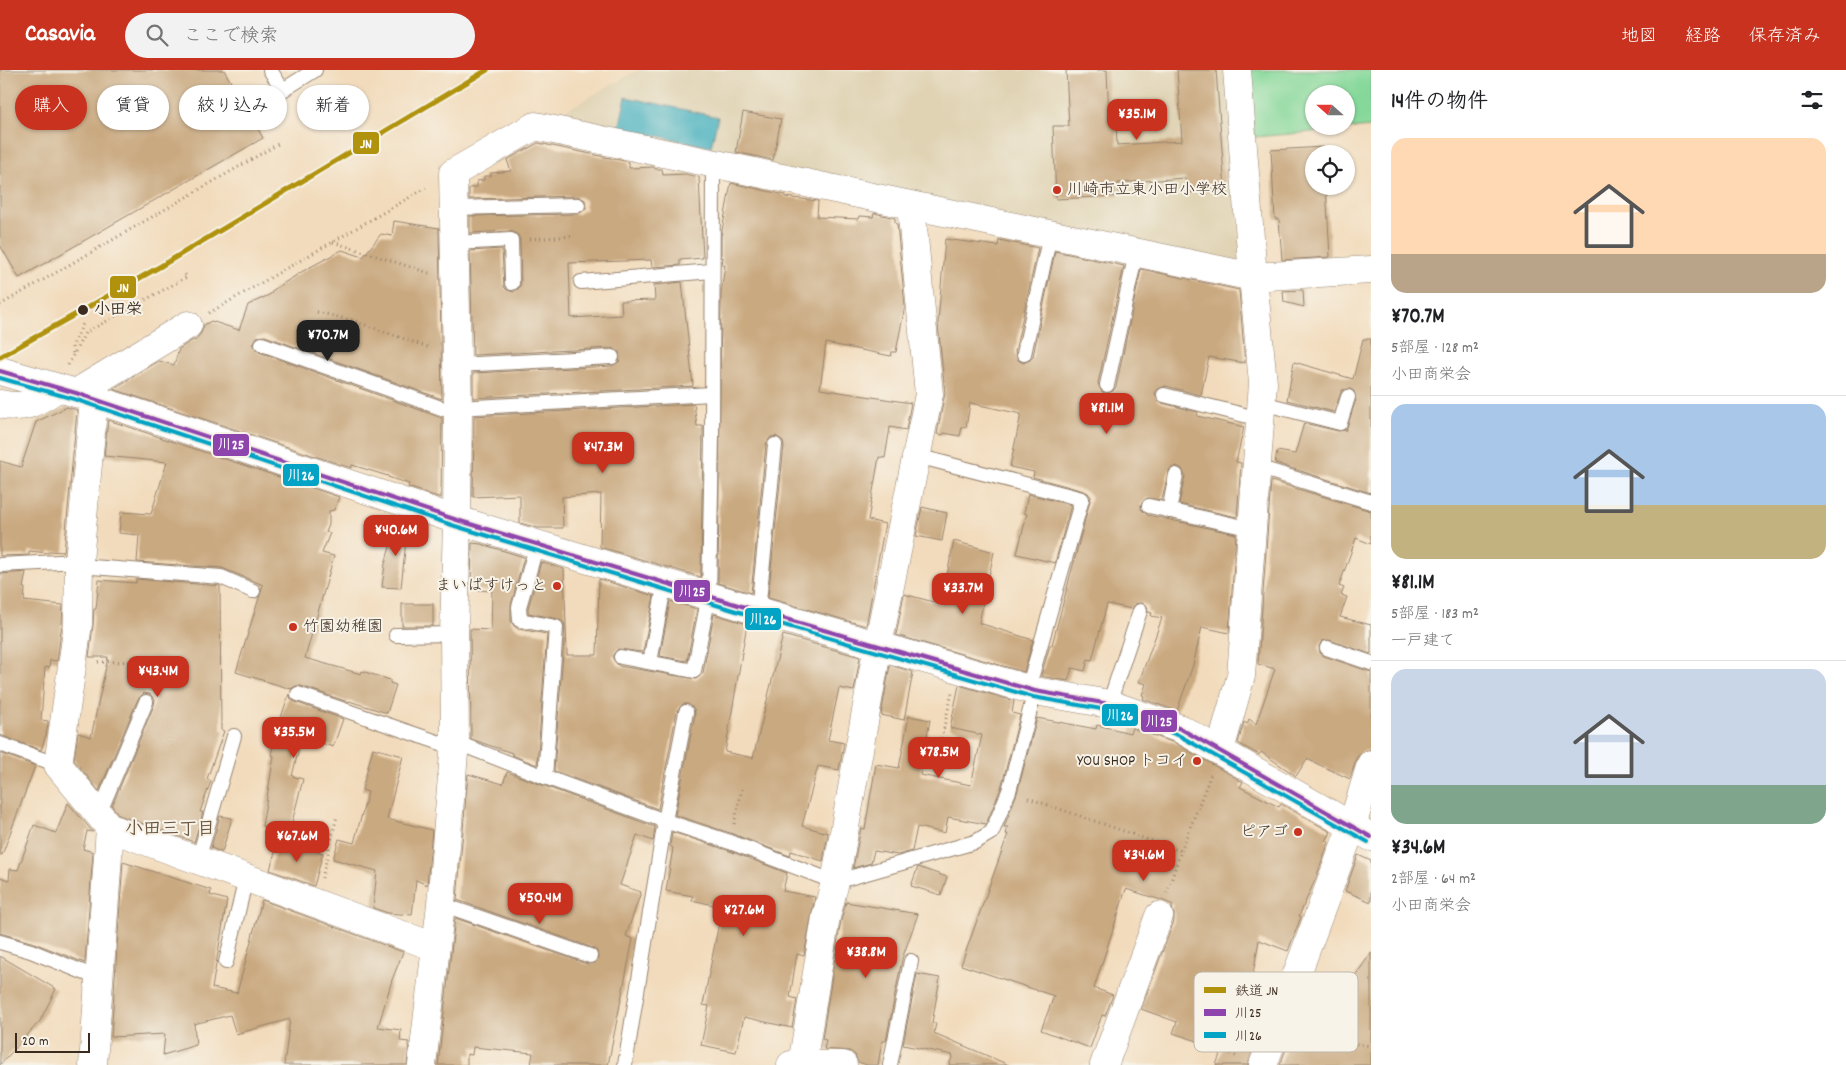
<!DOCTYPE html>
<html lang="ja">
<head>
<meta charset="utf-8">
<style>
  body { margin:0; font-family:Dekko,"Klee One",sans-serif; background:#f2f2f2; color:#202124; height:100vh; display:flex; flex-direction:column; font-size:19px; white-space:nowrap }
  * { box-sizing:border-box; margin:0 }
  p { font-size:16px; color:#757577 }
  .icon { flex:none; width:28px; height:28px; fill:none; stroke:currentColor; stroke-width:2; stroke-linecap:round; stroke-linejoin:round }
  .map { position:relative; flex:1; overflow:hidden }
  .sheet { display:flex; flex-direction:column; background:#fff; width:475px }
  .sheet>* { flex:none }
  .guide { position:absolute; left:15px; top:15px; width:475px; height:45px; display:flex; gap:10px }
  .needle { width:32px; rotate:291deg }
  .controls { position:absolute; left:1305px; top:15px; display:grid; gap:10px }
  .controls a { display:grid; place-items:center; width:50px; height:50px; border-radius:50%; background:#fff; box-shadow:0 1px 4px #0004; font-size:25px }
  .scale { position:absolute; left:15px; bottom:12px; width:75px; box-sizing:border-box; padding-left:5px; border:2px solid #3b2a1e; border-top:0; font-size:14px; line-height:18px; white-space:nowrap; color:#3b2a1e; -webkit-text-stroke:4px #f7f3e8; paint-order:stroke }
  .price { position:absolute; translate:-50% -42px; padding:0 11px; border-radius:10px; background:#c8321e; color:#fff; font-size:16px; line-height:32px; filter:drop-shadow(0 1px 2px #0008) }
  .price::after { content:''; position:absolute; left:50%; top:30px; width:15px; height:11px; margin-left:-8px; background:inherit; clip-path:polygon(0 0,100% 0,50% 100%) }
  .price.on { background:#222; color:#fff }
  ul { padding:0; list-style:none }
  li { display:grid; align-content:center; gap:10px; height:265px; padding:0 20px }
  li+li { border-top:1px solid #e0e0e0 }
  li span { display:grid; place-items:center; height:155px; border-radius:15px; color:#555 }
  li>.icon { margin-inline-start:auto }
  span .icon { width:90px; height:90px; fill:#fffc; stroke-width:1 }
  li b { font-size:21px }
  h2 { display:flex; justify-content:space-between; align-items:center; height:60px; padding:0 20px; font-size:21px }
  .chip { padding:0 18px; border-radius:22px; background:#fff; box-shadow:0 1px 4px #0004; font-size:18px; line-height:45px }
  .chip.on { background:#c8321e; color:#fff }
  header { display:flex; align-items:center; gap:30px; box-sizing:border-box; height:70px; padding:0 25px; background:#c8321e; color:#fff }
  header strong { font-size:24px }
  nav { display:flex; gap:28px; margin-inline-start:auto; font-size:18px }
  .search { width:350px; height:45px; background:#f2f2f2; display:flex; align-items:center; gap:12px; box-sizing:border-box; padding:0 18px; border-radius:28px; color:#757577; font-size:19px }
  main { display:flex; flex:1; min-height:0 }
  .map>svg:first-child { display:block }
  .built { fill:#e0d3b4 }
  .green { fill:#85d89a; stroke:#60815c; fill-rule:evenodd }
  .water { fill:#40aebd; stroke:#3e6c6e }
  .building { fill:#c9a980 }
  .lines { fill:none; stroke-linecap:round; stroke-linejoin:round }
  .lane-casing { stroke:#96826d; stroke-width:16 }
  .street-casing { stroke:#96826d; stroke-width:29 }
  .path { stroke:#96826d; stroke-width:3; stroke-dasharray:1 4; stroke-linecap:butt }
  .lane { stroke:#fff; stroke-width:14 }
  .street { stroke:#fff; stroke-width:28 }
  .bus-1-casing { stroke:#f7f3e8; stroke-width:8 }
  .bus-2-casing { stroke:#f7f3e8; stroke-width:8 }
  .bus-1 { stroke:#8e44ad; stroke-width:4 }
  .bus-2 { stroke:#03a3c5; stroke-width:4 }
  .rail-1-casing { stroke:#f7f3e8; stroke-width:9 }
  .rail-1 { stroke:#b1920c; stroke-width:5 }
  .poi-dot { fill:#c8321e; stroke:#f7f3e8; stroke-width:2 }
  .stop-dot { fill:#3b2a1e; stroke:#f7f3e8; stroke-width:2 }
  .labels { text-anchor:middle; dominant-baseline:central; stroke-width:4; stroke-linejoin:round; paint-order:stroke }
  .poi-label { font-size:16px; fill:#3b2a1e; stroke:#f7f3e8; text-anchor:end }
  .stop-label { font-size:16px; font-weight:bold; fill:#3b2a1e; stroke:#f7f3e8; text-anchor:start }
  .neighbourhood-label { font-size:18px; font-weight:bold; fill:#6d5640; stroke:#f7f3e8 }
  .key { fill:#f7f3e8; stroke:#bfb7ab; stroke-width:1 }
  .key-label { font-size:14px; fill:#3b2a1e }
  .line-badge { stroke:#f7f3e8; stroke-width:2 }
  .badge-label { font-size:14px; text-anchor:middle; font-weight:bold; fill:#fff }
</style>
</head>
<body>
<header>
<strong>Casavia</strong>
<div class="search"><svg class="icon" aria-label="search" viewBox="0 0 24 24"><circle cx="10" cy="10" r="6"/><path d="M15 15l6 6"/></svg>ここで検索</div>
<nav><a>地図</a><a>経路</a><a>保存済み</a></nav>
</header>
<main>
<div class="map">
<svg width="1371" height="995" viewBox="0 0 1371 995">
  <rect width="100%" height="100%" fill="#f7f3e8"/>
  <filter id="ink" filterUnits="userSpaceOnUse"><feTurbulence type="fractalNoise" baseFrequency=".02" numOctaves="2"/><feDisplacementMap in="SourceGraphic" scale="10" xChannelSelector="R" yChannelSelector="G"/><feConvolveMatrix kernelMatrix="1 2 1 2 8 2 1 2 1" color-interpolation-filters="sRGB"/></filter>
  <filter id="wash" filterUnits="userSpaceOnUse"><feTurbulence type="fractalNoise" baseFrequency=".0096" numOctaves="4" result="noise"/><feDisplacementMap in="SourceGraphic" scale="20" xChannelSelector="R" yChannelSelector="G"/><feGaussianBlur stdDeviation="1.12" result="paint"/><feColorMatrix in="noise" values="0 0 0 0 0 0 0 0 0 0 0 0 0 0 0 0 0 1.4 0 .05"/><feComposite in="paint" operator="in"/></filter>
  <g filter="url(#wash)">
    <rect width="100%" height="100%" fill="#f2dbbc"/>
    <!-- built -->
    <path class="built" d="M638,0h589l14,190 -9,5 -684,-145z"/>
    <!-- green -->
    <path class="green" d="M1249,0h122v57l-117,10zM1314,24h32v32h-32z"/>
    <!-- water -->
    <path class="water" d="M626,27l92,20 -7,30 -92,-19z"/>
    <g id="blocks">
      <!-- building -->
      <g class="building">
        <path d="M0,0h224l39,68 -244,140 -19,-33z"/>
        <path d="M1066,0h41l2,52h7l1,23 65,-4 -5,-71h39l9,120 -39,3 -1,-15 -67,5 1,13 -63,3 -3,-73h16z"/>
        <path d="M743,42l38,7 -8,41 -37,-8z"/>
        <path d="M538,73l91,19v6l25,-1 1,2h7l1,6 22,-1 14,3 4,81 -23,2v5l-28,2 -1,-7 -82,3 2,55 51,-3 -1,-14 34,-1 -1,-15 28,-3 11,104 -220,12v-25l139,-7 8,-5 -1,-9 -7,-4 -139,7 -3,-104 32,-2 2,38 3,3 6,2 6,-4 2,-5 -1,-43 -2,-5 -7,-4 -41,2v-17l108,-2 8,-5 -1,-9 -7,-4 -109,3v-11l8,-1v-6l7,-1v-4h7v-3l20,-2 -4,-11z"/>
        <path d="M1324,77v7h-10v32h12l4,71 -48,3 -3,-41h-4l-4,-69z"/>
        <path d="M731,113l54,12v2l33,4 -1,16 42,2 1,-3 13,1 1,-4 21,5v5l2,1 8,82 -9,46h-4l-1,4 -65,-13 -6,46 91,14 -5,27 -16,-3 -5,31 -6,-1 -11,63 17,4 -19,102 -98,-28 16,-152 -1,-5 -7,-5 -5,1 -5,7 -15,149 -33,-10 3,-289 4,-29h-3l1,-8 -2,1v-22z"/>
        <path d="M394,151l45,7 3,171 -177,-63 -8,1 -4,8 6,7 183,66 -1,80 -33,-11 1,-3 -21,-7v-1l-36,-11 -1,3 -238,-79 46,-28 15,4 5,-16 14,-9 2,1 6,-8 3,-8 7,-4 28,9 9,-25 23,-11 2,-4 30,-19 39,-21 21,7 18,-23 11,2z"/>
        <path d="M945,169l53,7 1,-6 39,8 -23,104 3,8 5,3 7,-3 3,-4 22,-105 69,15 -26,117 3,8 5,3 7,-3 3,-4 25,-118 98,21 6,73 -36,-6 -8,38 -35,-9 -8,3 -3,4 3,8 4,2 36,9 -1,4 47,11 -8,35 5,1 -4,54 -58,-13 6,-28 -3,-7 -5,-3 -7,3 -2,4 -6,27 -15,-2 -6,6v5l6,6 89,19 -7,99 -27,-6 -9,38 -16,46 -34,-12 1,-3 -2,-1 4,-11 -7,-2 23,-64 -11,-2 1,-3 -4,-1 -1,-6 -5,-3 -7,1 -3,5 -25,-5 -15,56 -4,-1 -3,12 -13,-3 -4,13 -27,-5 9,-31h2l39,-148 -3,-4 -4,-2 -51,-14 1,-5 -24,-5 11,-53 -51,-11 -4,25 -4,-1 -2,9 -16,-3 -1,2 -6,-1 8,-41 -7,-70z"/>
        <path d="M1303,220l1,17 -20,-5 -1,-11z"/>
        <path d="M1363,269h8v154l-96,-30 2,-12 18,3 9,-31 34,8 8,-1 10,-30 -2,-9 -4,-2 -8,1 -8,22 -47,-12 7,-38 59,17z"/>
        <path d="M694,334l3,22h6l-2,151 -101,-30 1,-53 -39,3 1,31h-25l-18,-5v-28l-47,2 1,-81z"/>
        <path d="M67,337l10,3 -13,142 -15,-1v2l-20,-2v4l-29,1v-95l21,6 15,-45z"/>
        <path d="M108,350l231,77 -5,13 -5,1v14l-3,7 4,1 -8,20 12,3 -29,102 56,16 1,-3 28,9v3l6,2 -9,28 -38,-12 -1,1 -47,-16h-5l-5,3 -55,-17 27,-87 -41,-17 -85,-6 2,-27 -20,-2 2,-21 30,2 16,-52 -63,-6z"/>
        <path d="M1271,411l100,30v33l-15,-6 -17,48 5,2 -3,7 6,2 -7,20 31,8v29l-42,-14 -7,1 -3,5 1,7 4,3 47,16v77l-11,4 -4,6 -6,20 -43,-20 -11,17 -35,-24 -2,3 -21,-12 6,-21 3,2 2,-5 7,5 19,-55 -17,-5z"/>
        <path d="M1028,424l43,11 -16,58 -38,-9 10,-40 -3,-1z"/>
        <path d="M922,437l25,6 -5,28 -26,-5z"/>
        <path d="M398,449l10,2 -7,67 -19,-1 3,-23z"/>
        <path d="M954,471l40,11 -15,71 54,17 -9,32 -128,-37 8,-41 37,10z"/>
        <path d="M472,473l9,1 43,13 -13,48v16l3,5 4,3 29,5 -10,131 -25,-10v-2l-41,-14 -1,-110 21,1 1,-39 -16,-1v-2h-5z"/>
        <path d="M541,492l23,7 3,86h30l2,-76 55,17 -11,56 -25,-3 -5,6v4l6,7 77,13 7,-6 11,-59 33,10 -22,128 28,6 30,-123 77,22 -6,34 -15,-3 -11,52 16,3 -5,27 -21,-4 -16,60 26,7 -5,28 -32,-10 -1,5 -57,-22 -58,-19 20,-101 -1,-5 -6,-5h-5l-6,6 -19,99 -104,-38 11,-144 -1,-4 -6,-4 -30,-6v-5z"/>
        <path d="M26,502l-3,16h2l-1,13 39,4 -1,18 -5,38 -7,-1 -1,8 -4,-1 -4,53 7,1v4l-2,10 -5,15 -41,-15v-161z"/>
        <path d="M136,509l84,7 1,144 3,1 -17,48 4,2 -11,31h3l-9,30 -75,-27 -7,-9 42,-101 1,-5 -5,-6 -6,-1 -6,6 -39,92 -25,-31 4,-27 13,4 17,-80h-19l4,-31 1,-17h2l3,-29 37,3z"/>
        <path d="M670,531l27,8 -10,52 -27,-5z"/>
        <rect x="402" y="534" width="31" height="22"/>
        <path d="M890,595l23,7 -9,48 -23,-5z"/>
        <path d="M959,615l55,16 -2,12 8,2 -19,73 -15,36 -38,-7 -3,16 -28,-6 -5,24 -14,4 -24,-4 -3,12 -18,5 8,-40 4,1 11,-65 23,4 10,-52 21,4 -10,55 51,10 11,-50 -32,-7z"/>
        <path d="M289,624l2,5 4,3 48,17 -10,28 -31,-11 -10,40 11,3 -14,55 -27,-8 12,-70 -3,-1 6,-26z"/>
        <path d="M1037,648l59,11 1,-4 33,8 2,-5 43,15 68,39 -3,5 39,20 2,-3 50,28 -5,9 3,1 -13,36 -17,38 2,1 -13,34 -29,-11 -7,40 23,8 -27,77h-32l6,-16 -49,-16 4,-11 -36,-13 33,-88v-7l-2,-6 1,-3 -9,-4 -38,-12 -32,99 19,7 -8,21 -3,-1 -12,33 -49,-18 13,-34 -93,-31 47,-131h-2l2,-7h-4l13,-34z"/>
        <path d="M373,678l30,8 -16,63 45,11 -5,55 -11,-5 -4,35 -24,-2 -15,-5 4,-37 -44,-12 6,-20 15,4 14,-51 -6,-2z"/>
        <path d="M0,683l35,13 -33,89 -2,-1z"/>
        <path d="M507,702l148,55 -2,14 -16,-6 -17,50 21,7 -15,44 7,3 -25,126h-77l2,-12 -60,-6 -1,8 -5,-1v11h-29l17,-147 132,46 8,-1 3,-5 -1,-7 -4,-3 -136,-48 11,-126 35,10z"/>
        <path d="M68,733l25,29 -6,-1 -4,18 10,3 -8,111 -51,-20 -34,-10v-56l9,3 1,-11 8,1 16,-45 22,8z"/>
        <path d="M220,746l12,2 -10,34 -11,-4z"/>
        <path d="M672,762l55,18 60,23 -4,18 32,6 -11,59 -7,-2 -7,43 7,2 -5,29 -48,-11 -8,35 -35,-7 8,-39 -6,-1 19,-98 -30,-7 1,-4 -27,-5 7,-43 -3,-2z"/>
        <path d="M278,771l45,12 -9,33 -44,-16z"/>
        <path d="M1358,785l13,6v41l-26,-11z"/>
        <path d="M123,792l88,28 -1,5 17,5 -15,88 25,5 25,-93 141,52 -11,28 -14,47 23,3 -1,11 9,1 -2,23h-123l6,-46 -54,15 -6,-19 -36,9 2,21 -33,10 2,-21 -54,3z"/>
        <path d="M918,797l29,10 -6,18 -30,-9z"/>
        <path d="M846,832l72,12 -16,45 -16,82h-4l-4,24h-11l-9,-3 -3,-7 -5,-4 -26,-2 2,-9 -4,-1 19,-119z"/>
        <path d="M1371,883v112h-91l31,-83 33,10z"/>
        <path d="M0,886l56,33 -16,32 -40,44z"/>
        <path d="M917,904l23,4 -8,45h4l-2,10 75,32h-60l4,-10 -50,-10z"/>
      </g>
    </g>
  </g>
  <g filter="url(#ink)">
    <use href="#blocks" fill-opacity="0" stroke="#96826d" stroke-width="1"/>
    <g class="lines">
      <defs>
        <g id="lane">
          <path d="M270,0l13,20 32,-20"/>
          <path d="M454,138l124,-3"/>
          <path d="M455,173l56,-3 1,43"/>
          <path d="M581,212l131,-11"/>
          <path d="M262,274l196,70"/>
          <path d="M1024,284l26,-119"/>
          <path d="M457,295l155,-8"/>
          <path d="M1107,315l29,-132"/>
          <path d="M1164,325l96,24"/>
          <path d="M1262,333l78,20 8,-26"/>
          <path d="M458,338l254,-14"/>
          <path d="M917,386l165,43 -54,190"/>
          <path d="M1257,397l114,35"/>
          <path d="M1149,436l103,23"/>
          <path d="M1169,441l7,-36"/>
          <path d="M537,474l-18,63 1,13 36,7 -11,150"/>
          <path d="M0,495l79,-4"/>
          <path d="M79,496l142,11 32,14"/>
          <path d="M758,541l17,-166"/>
          <path d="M396,565l58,-1"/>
          <path d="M1327,578l44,15"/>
          <path d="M621,587l73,14 15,-76 3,-159 1,-272"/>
          <path d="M650,592l15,-80"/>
          <path d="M298,624l157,54"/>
          <path d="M1109,634l31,-93"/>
          <path d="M455,672l90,35 120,44 65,21 105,40 140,-40 17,-10 17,-41 26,-100"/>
          <path d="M0,674l58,21"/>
          <path d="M99,744l47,-112"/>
          <path d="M198,790l36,-124"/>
          <path d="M441,834l149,52"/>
          <path d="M0,872l31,9 69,28"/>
          <path d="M226,892l20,-84"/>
          <path d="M625,995l40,-244 21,-109"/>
          <path d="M890,995l21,-104"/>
        </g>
        <g id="street">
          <path d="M0,301l76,22 64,21 317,106 301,91 277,80 74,13 72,25 190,108"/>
          <path d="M76,323l112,-68"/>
          <path d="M94,329l-15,162 -1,63 -20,141 52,63 325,119"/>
          <path d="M0,334c26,6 36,-2 58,-16"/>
          <path d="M1220,680l21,-74 22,-293 -10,-106 -16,-207"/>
          <path d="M93,995l17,-237"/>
          <path d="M422,995l19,-161 14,-162 -1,-108 3,-114 1,-112 -5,-235 82,-47 718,151 118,-7"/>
          <path d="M791,995h52"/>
          <path d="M802,995l24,-148 9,-35 43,-237 51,-251 -18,-188"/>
          <path d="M1104,995l55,-149"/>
          <path d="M1263,995l89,-239 19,-62"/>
        </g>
      </defs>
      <!-- lane casing -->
      <use href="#lane" class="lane-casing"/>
      <!-- street casing -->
      <use href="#street" class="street-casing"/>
      <!-- path -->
      <g class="path">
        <path d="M530,169l45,-3"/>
        <path d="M333,172l96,31"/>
        <path d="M0,235l278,-161"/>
        <path d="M317,242l34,8 79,28"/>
        <path d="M209,243l217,-125"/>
        <path d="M73,283l-1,-6 11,-23"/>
        <path d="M68,295l17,-32 102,-56 -3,-4"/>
        <path d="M98,592l67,-1"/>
        <path d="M939,678l13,-55"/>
        <path d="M1028,728l153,53"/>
        <path d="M734,754l8,-35"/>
        <path d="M322,808l15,-62"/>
        <path d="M1167,823l14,-42 30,-77"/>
        <path d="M1211,938l-13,33 41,16"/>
        <path d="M1303,961l49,12 19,3"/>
      </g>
      <!-- lane -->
      <use href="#lane" class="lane"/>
      <!-- street -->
      <use href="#street" class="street"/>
      <defs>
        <path id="bus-1" d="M0,301l76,22 381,127 301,91 277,80 74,13 72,25 190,108"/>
        <path id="bus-2" d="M0,308l74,21 381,127 301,91 277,80 74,13 71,25 190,107"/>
      </defs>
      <!-- bus-1 casing -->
      <use href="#bus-1" class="bus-1-casing"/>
      <!-- bus-2 casing -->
      <use href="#bus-2" class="bus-2-casing"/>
      <!-- bus-1 -->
      <use href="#bus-1" class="bus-1"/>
      <!-- bus-2 -->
      <use href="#bus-2" class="bus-2"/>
      <defs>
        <path id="rail-1" d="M0,287l161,-91 326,-196"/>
      </defs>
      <!-- rail-1 casing -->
      <use href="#rail-1" class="rail-1-casing"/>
      <!-- rail-1 -->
      <use href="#rail-1" class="rail-1"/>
    </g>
  </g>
  <!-- markers -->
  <g class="poi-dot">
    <circle cx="1057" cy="120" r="5"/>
    <circle cx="557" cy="516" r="5"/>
    <circle cx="293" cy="557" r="5"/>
    <circle cx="1197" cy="691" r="5"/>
    <circle cx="1298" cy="762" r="5"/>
  </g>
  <circle class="stop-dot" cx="83" cy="240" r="6"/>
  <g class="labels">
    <!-- poi labels -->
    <g class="poi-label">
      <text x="1067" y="120" text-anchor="start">川崎市立東小田小学校</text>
      <text x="547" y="516">まいばすけっと</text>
      <text x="303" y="557" text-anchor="start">竹園幼稚園</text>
      <text x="1187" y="691">YOU SHOP トコイ</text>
      <text x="1288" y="762">ピアゴ</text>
    </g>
    <!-- stop labels -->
    <g class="stop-label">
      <text x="94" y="240">小田栄</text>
    </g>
    <!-- neighbourhood labels -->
    <g class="neighbourhood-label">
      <text x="170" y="760">小田三丁目</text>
    </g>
  </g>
  <!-- legend -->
  <rect x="1194" y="902" width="164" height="80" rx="8" class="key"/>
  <rect x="1204" y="917" width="22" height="6" fill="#b1920c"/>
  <rect x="1204" y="939" width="22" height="7" fill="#8e44ad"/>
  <rect x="1204" y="962" width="22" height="6" fill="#03a3c5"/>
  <g class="key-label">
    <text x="1235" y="925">鉄道 JN</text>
    <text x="1235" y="947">川25</text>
    <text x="1235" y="970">川26</text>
  </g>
  <g class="line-badge">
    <rect x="352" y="61" width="28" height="24" rx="5" fill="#b1920c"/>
    <rect x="109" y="205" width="28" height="24" rx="5" fill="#b1920c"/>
    <rect x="212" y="363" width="38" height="24" rx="5" fill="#8e44ad"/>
    <rect x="282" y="393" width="38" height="24" rx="5" fill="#03a3c5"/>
    <rect x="673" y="509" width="38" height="24" rx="5" fill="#8e44ad"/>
    <rect x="744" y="537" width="38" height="24" rx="5" fill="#03a3c5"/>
    <rect x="1101" y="633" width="38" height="24" rx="5" fill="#03a3c5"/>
    <rect x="1140" y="639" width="38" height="24" rx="5" fill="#8e44ad"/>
  </g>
  <g class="badge-label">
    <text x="366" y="78">JN</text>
    <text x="123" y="222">JN</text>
    <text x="231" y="379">川25</text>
    <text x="301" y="410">川26</text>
    <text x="692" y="526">川25</text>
    <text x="763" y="554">川26</text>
    <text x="1120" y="650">川26</text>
    <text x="1159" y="656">川25</text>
  </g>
</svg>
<div class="controls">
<a><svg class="needle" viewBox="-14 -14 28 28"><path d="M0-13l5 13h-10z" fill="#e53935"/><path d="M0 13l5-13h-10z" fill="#757577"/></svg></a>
<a><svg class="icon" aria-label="locate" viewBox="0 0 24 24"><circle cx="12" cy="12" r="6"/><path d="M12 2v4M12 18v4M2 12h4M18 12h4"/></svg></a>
</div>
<div class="scale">20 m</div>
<b class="price" style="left:1137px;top:71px">¥35.1M</b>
<b class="price on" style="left:328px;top:292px">¥70.7M</b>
<b class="price" style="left:1107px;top:365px">¥81.1M</b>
<b class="price" style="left:603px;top:404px">¥47.3M</b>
<b class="price" style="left:396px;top:487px">¥40.6M</b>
<b class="price" style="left:963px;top:545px">¥33.7M</b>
<b class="price" style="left:158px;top:628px">¥43.4M</b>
<b class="price" style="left:294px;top:689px">¥35.5M</b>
<b class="price" style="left:939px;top:709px">¥78.5M</b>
<b class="price" style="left:297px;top:793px">¥67.6M</b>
<b class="price" style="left:1144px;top:812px">¥34.6M</b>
<b class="price" style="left:540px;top:855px">¥50.4M</b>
<b class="price" style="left:744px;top:867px">¥27.6M</b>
<b class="price" style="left:866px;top:909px">¥38.8M</b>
<div class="guide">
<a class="chip on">購入</a>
<a class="chip">賃貸</a>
<a class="chip">絞り込み</a>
<a class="chip">新着</a>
</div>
</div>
<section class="sheet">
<h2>14件の物件<svg class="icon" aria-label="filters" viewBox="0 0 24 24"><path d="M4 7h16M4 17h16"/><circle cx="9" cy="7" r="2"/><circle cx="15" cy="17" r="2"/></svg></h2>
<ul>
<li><span style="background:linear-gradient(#ffd9b3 75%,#b9a48a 0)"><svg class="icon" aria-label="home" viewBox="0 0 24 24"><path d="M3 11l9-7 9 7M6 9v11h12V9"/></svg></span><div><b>¥70.7M</b><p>5部屋 · 128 m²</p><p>小田商栄会</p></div></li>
<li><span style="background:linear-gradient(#a9c7e8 65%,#c2b280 0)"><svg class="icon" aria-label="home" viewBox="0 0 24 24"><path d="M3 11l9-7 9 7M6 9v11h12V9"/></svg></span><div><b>¥81.1M</b><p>5部屋 · 183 m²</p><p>一戸建て</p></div></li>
<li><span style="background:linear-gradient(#c9d6e8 75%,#7fa58c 0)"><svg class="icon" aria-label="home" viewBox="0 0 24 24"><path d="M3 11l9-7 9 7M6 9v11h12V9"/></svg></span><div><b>¥34.6M</b><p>2部屋 · 64 m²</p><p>小田商栄会</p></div></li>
</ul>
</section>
</main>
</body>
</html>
